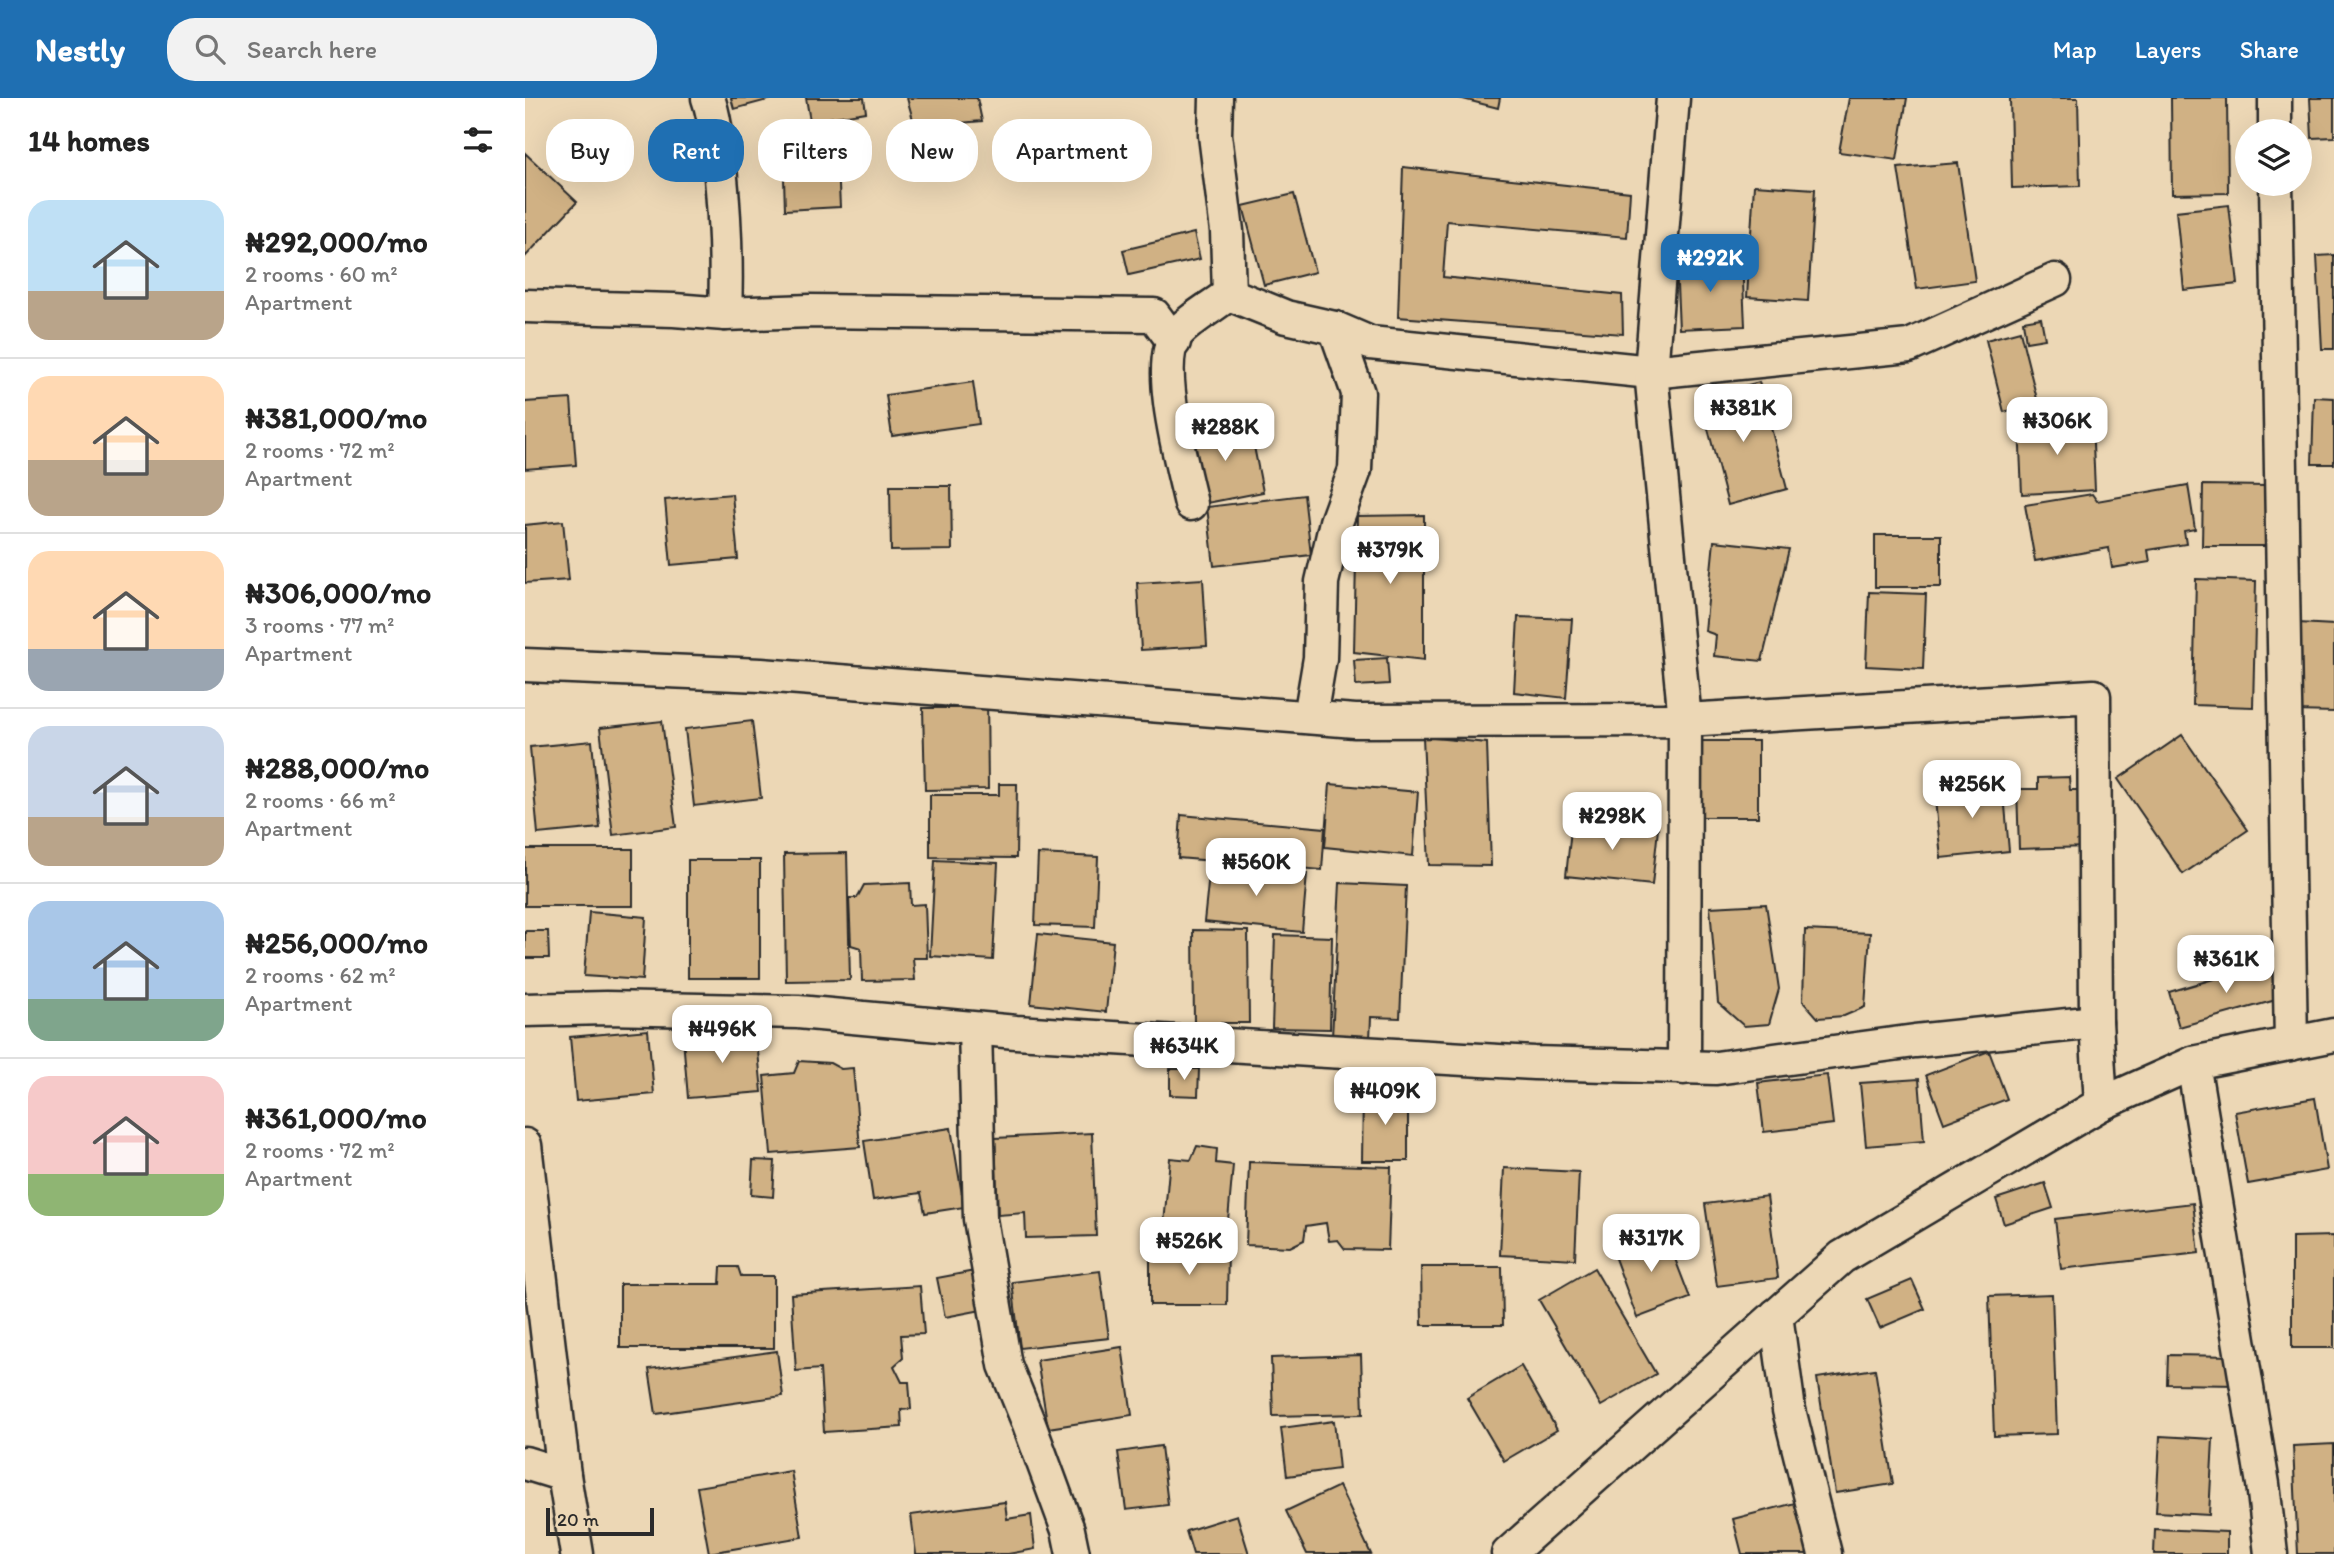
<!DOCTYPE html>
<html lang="en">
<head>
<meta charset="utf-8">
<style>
  body { margin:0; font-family:Itim,sans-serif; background:#f2f2f2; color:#222; height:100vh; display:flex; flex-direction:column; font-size:26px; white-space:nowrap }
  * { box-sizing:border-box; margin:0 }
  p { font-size:23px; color:#767676 }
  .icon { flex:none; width:38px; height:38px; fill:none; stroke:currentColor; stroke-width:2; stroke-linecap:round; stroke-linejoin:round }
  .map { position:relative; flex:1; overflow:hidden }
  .drawer { display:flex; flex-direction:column; background:#fff; width:525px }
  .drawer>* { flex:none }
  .banner { position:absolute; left:21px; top:21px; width:665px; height:63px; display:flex; gap:14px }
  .buttons { position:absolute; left:1710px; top:21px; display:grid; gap:14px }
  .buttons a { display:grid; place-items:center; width:77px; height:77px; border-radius:50%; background:#fff; box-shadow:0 7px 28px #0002; font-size:35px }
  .scale { position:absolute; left:21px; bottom:18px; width:108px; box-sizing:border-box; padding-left:7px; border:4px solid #2b2b2b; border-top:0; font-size:19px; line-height:24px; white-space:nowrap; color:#2b2b2b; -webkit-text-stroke:5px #ecd7b5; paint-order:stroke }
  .price { position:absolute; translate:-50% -60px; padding:0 16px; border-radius:14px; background:#fff; color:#222; font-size:23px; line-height:46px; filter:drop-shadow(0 2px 4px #0008) }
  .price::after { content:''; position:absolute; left:50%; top:42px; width:21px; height:16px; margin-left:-10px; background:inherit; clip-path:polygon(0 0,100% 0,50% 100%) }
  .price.current { background:#1f6fb2; color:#fff }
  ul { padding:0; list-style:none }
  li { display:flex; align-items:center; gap:21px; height:175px; padding:0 28px }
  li+li { border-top:2px solid #e0e0e0 }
  li span { display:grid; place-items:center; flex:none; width:196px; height:140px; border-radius:21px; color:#555 }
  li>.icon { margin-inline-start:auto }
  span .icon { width:84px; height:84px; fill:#fffc; stroke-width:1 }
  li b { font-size:30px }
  h2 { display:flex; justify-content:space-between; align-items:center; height:84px; padding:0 28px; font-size:30px }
  .pill { padding:0 24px; border-radius:28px; background:#fff; box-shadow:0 7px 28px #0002; font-size:24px; line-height:63px }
  .pill.current { background:#1f6fb2; color:#fff }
  header { display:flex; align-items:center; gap:42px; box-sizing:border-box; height:98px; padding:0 35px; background:#1f6fb2; color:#fff }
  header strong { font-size:33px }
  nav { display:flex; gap:38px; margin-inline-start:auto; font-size:24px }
  .search { width:490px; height:63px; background:#f2f2f2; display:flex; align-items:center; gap:18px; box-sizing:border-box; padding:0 24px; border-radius:28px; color:#767676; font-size:26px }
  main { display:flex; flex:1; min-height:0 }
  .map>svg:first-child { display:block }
  .building { fill:#d0b184; stroke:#2b2b2b; stroke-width:2 }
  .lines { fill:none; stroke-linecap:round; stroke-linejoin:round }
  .street-casing { stroke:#2b2b2b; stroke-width:37 }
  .street { stroke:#ecd7b5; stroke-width:32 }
</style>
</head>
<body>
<header>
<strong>Nestly</strong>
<div class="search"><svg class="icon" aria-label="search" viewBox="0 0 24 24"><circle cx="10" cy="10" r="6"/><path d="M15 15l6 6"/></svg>Search here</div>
<nav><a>Map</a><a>Layers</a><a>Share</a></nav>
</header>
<main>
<section class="drawer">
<h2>14 homes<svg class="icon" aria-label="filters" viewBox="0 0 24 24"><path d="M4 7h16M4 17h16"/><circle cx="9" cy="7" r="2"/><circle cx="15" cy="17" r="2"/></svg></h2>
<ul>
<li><span style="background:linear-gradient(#bfe0f5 65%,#b9a48a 0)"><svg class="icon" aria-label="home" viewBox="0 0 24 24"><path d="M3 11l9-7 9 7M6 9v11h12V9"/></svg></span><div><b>₦292,000/mo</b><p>2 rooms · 60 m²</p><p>Apartment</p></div></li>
<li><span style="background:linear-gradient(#ffd9b3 60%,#b9a48a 0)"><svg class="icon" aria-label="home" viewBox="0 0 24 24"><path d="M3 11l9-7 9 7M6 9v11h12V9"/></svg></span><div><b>₦381,000/mo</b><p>2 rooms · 72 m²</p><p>Apartment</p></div></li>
<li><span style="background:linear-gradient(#ffd9b3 70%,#9aa5b1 0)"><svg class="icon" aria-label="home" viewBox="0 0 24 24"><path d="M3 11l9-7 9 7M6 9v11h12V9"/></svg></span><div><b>₦306,000/mo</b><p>3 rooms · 77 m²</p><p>Apartment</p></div></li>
<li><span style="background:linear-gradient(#c9d6e8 65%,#b9a48a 0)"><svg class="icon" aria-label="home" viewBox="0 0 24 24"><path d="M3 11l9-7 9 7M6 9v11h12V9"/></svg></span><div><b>₦288,000/mo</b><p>2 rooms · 66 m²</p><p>Apartment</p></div></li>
<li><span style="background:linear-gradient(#a9c7e8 70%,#7fa58c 0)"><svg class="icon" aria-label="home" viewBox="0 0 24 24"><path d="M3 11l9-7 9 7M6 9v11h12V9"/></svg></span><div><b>₦256,000/mo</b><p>2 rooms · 62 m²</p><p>Apartment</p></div></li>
<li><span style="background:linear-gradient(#f6c9c9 70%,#8fb573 0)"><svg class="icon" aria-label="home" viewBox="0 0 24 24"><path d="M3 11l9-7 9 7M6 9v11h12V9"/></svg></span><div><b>₦361,000/mo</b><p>2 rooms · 72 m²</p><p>Apartment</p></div></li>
</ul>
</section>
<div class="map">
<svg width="1809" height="1456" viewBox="0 0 1809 1456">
  <rect width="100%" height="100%" fill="#ecd7b5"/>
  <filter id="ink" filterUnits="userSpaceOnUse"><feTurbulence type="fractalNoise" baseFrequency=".0143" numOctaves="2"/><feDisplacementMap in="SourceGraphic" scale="14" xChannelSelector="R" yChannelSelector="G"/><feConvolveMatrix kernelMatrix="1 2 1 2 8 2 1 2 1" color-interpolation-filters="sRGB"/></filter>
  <g filter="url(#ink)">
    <!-- building -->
    <g class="building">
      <path d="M206,0h44l-41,11z"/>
      <path d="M281,0h58l2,14 -56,9z"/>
      <path d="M382,0h70l5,23 -67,6z"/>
      <path d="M934,0h41l-2,10z"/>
      <path d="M1324,0h58l-10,62 -58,-8z"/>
      <path d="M1485,0h68l2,88 -68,2z"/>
      <path d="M1646,0h56l1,95 -56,1z"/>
      <path d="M1785,0h24v39l-22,1z"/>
      <path d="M312,46l3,63 -55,3 -2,-63z"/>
      <path d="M0,55l52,49 -52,55z"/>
      <path d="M1433,65l17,118 -58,8 -19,-121z"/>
      <path d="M878,69l227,25 -3,45 -180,-16 -4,56 179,18 1,39 -225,-17z"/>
      <path d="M1229,87l61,4 -7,112 -61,-4z"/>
      <path d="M769,96l21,78 -51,13 -21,-79z"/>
      <path d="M1704,107l9,79 -54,6 -8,-79z"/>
      <path d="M669,135l6,26 -71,16 -6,-25z"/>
      <path d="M1809,157v94h-12l-5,-93z"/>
      <path d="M1217,162l3,66 -66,3 -3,-66z"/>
      <path d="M1516,220l4,21 -19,3 -3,-21z"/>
      <path d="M1495,233l18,72 -34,9 -18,-72z"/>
      <path d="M448,284l6,42 -87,12 -6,-41z"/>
      <path d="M1234,284l28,107 -59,16 -28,-107z"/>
      <path d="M1789,299l20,1v66h-22z"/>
      <path d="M46,301l5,66 -51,4v-67z"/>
      <path d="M724,323l14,71 -61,12 -15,-70z"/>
      <path d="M1567,323l3,69 -73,4 -3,-70z"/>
      <path d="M1663,387l7,44 -11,2 2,13 -38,6 2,12 -38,6 -3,-20 -74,13 -10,-56 67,-11 5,7z"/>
      <path d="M1678,387l63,1 -1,60h-63z"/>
      <path d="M365,388h61l1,64 -61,1z"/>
      <path d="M207,396l6,65 -67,6 -6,-65z"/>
      <path d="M779,397l7,60 -97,11 -7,-59z"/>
      <path d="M899,417v145l-70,-8 3,-136z"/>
      <path d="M38,423l6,59 -44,3v-58z"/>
      <rect x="1350" y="437" width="66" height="52"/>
      <path d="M1189,443l75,8 -27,112 -48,-5 2,-21 -11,-4z"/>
      <path d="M678,481l4,67 -66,4 -4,-67z"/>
      <path d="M1671,481l60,2 -3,126 -60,-2z"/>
      <path d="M1344,494l57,2 -3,75 -57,-3z"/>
      <path d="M993,519l54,2 -6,79 -52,-6z"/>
      <path d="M1773,525l36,2v87l-39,-1z"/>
      <path d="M862,560l2,26 -33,2 -2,-26z"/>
      <path d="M433,596h29l1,95 -63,1 -2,-82h36z"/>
      <path d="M137,623l14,106 -63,8 -13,-107z"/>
      <path d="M227,623l9,77 -67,8 -9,-77z"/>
      <path d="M1657,637l66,95 -65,44 -65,-95z"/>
      <path d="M898,639l64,6 4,123 -62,-1z"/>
      <path d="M67,643l8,87 -62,6 -8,-87z"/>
      <rect x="1171" y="643" width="62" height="76"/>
      <path d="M1544,679l1,13h19l1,57 -71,2 -2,-60h21v-11z"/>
      <path d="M1478,685l6,68 -68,7 -7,-68z"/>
      <path d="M474,686h18l-1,74 -86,-1v-62h69z"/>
      <path d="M805,686l88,8 -5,64 -88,-9z"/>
      <path d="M656,717l144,13 -3,42 -144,-12z"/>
      <path d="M1047,722l86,9 -6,56 -86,-9z"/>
      <rect x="0" y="751" width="108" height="57"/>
      <path d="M322,755l3,127 -64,1 -2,-127z"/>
      <path d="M513,756l60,3 -3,70 -60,-2z"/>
      <rect x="163" y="762" width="72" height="118"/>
      <path d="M410,762l63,3 -5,97 -63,-4z"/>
      <path d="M685,767l97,9 -5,58 -98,-10z"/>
      <path d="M385,785l1,22 14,-1 2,54h-14l2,22 -53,1 -1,-33 -10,-3 -2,-47h8l7,-13z"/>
      <path d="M815,785l66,3 -6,132 -29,-1 -1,22 -38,-2z"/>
      <path d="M1241,806l13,85 -10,35 -25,2 -26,-23 -8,-96z"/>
      <path d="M64,814l57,5 -4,63 -58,-4z"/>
      <path d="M668,832l55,1 1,92h-55z"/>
      <path d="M1280,832l65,3 -5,74 -21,9 -26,2 -15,-17z"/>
      <path d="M0,833h23l1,27h-24z"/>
      <path d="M513,836l75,8 -7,70 -75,-8z"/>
      <path d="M750,837l57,2 -2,92 -58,-1z"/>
      <path d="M1747,864l11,36 -104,29 -10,-35z"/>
      <path d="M123,932l6,64 -78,7 -6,-64z"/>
      <path d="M231,933l6,61 -74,6 -5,-60z"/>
      <path d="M1464,953l18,48 -63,24 -18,-48z"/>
      <path d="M274,963l31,2 11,6 12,-1 7,79 -89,7 -7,-78 30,-3z"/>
      <path d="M645,971h29l-1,27 -28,-1z"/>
      <path d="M1302,977l6,49 -69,8 -6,-49z"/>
      <path d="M1394,981l5,62 -58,5 -6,-63z"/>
      <path d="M838,995l45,1v67h-46z"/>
      <path d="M1790,1000l12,72 -79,14 -13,-72z"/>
      <path d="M426,1030l13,79 -39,6 -4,-20 -48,7 -9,-59z"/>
      <path d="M567,1035l4,103 -70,2 -1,-25 -27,2 -3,-77z"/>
      <path d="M672,1048l20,3 -1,14 17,2 -6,66 -63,-7 6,-66 21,2z"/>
      <path d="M228,1062l22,1 -2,36 -22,-2z"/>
      <path d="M724,1064l142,5 -3,83 -43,-1 -7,-9 -9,1 -3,-18 -20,3 -2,14 -14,7 -44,-2z"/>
      <path d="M979,1070l75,4 -4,87 -75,-4z"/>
      <path d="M1520,1085l8,25 -49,16 -8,-25z"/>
      <path d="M1242,1098l11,82 -61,8 -12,-82z"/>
      <path d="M1668,1105l6,50 -138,16 -6,-50z"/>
      <path d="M1139,1132l26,68 -53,20 -25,-68z"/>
      <path d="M1809,1138v112h-42v-111z"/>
      <path d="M625,1151h78l-1,56h-77z"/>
      <path d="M196,1169h17l3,9h33v72h-154v-64h100z"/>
      <path d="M896,1169h81l1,58h-81z"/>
      <path d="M1069,1170l62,106 -55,32 -62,-106z"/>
      <path d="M455,1172l7,39 -42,8 -8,-39z"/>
      <path d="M575,1173l9,67 -89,10 -8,-66z"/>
      <path d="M1387,1182l13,29 -45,19 -13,-29z"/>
      <path d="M395,1188l4,48 -23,1 2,23 -9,8 8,16h7l2,27 -10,1 1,17 -78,5 -4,-63 -24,2 -5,-77z"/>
      <path d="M1527,1196l5,140 -63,2 -5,-140z"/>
      <path d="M597,1249l10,68 -84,13 -11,-68z"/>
      <path d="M252,1253l6,45 -127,18 -7,-45z"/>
      <path d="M836,1257l2,59 -90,2 -2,-58z"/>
      <path d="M1643,1257l71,1v29l-72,-1z"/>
      <path d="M996,1268l36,64 -53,31 -37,-63z"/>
      <path d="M1350,1271l18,115 -58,9 -18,-115z"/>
      <path d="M809,1323l5,48 -52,7 -6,-48z"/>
      <path d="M1635,1338l53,3 -4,76 -53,-3z"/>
      <path d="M1809,1346v110h-36l-5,-108z"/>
      <path d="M636,1348l7,59 -42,5 -8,-58z"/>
      <path d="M266,1373l11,66 -93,16 -12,-66z"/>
      <path d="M814,1388l32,68h-64l-21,-43z"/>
      <path d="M480,1404l2,17 24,-4 4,34 -27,5h-92l-5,-39z"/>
      <path d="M1270,1405l14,51h-67l-9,-35z"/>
      <path d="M712,1417l12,39h-56l-7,-23z"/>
      <path d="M1630,1431l72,3v22h-73z"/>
    </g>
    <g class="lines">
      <defs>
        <g id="street">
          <path d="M183,0c8,23 9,46 12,69 5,50 7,98 5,147l85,-3 344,4 20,27"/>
          <path d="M691,0l-1,37 12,96 2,63 57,23 49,11 35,15 281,29 258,-26 146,-66"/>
          <path d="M1148,0l-22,274 34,348 409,-24 2,326 5,82"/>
          <path d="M1750,0v33"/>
          <path d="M1751,86l15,860"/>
          <path d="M0,208l149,4 51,4"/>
          <path d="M666,406c-8,-36 -38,-142 -14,-170 10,-13 38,-29 52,-40"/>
          <path d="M0,567l236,10 594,46 330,-1 -1,348"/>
          <path d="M785,619l10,-59 2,-76 14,-60 19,-52 3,-77 -23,-65"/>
          <path d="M0,912l81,-2 192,4 218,20 294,18 224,13 182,5 199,-27 181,-19"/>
          <path d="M450,931l5,190 25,146 24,59 39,106 5,24"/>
          <path d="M1668,965l70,421 8,70"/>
          <path d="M0,1047l39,330 13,79"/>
          <path d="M1251,1217l13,95 36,144"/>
          <path d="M0,1365l39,12"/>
          <path d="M983,1456l334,-297 259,-153 92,-41 141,-28"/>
        </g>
      </defs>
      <!-- street casing -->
      <use href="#street" class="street-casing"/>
      <!-- street -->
      <use href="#street" class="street"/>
    </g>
  </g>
</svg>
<div class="buttons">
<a><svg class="icon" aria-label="layers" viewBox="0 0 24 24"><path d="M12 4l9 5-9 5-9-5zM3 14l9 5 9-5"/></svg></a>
</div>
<div class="scale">20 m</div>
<b class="price current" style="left:1185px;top:196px">₦292K</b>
<b class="price" style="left:1218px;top:346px">₦381K</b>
<b class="price" style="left:1532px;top:359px">₦306K</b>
<b class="price" style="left:700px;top:365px">₦288K</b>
<b class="price" style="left:865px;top:488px">₦379K</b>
<b class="price" style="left:1447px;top:722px">₦256K</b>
<b class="price" style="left:1087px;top:754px">₦298K</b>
<b class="price" style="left:731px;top:800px">₦560K</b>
<b class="price" style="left:1701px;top:897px">₦361K</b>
<b class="price" style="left:197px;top:967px">₦496K</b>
<b class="price" style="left:659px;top:984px">₦634K</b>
<b class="price" style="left:860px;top:1029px">₦409K</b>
<b class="price" style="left:1126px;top:1176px">₦317K</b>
<b class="price" style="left:664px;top:1179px">₦526K</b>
<div class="banner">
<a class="pill">Buy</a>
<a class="pill current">Rent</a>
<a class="pill">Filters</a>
<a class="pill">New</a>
<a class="pill">Apartment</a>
</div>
</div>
</main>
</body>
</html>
